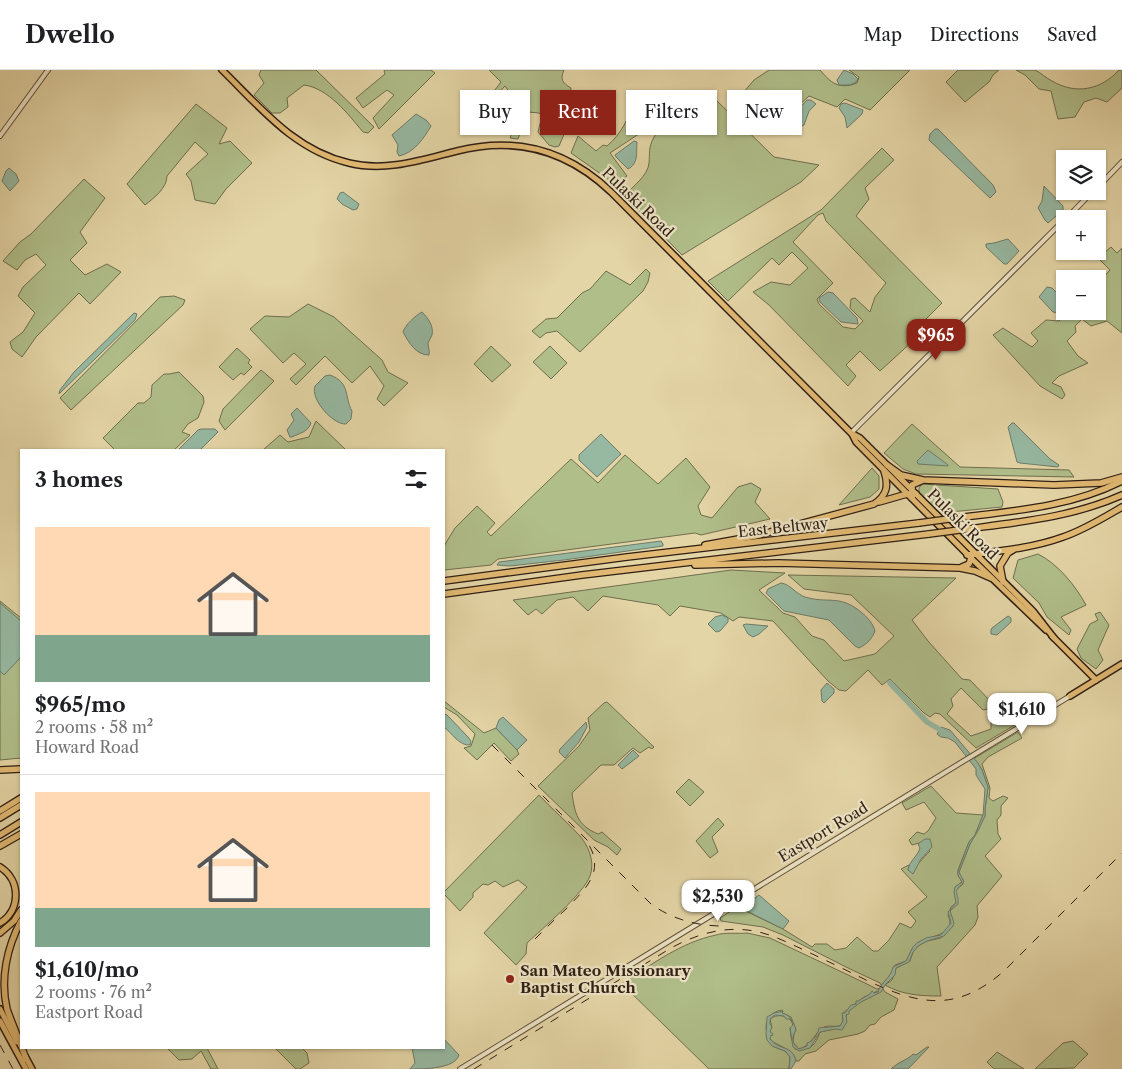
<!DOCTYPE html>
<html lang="en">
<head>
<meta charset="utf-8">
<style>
  body { margin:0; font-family:"Libre Caslon Text",serif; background:#f2f2f2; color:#202124; height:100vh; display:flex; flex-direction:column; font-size:19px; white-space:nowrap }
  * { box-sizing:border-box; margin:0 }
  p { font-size:16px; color:#757577 }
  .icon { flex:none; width:28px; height:28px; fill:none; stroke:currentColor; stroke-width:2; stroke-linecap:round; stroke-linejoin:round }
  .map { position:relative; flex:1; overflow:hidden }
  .side { position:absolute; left:20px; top:379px; width:425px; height:600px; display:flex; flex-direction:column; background:#fff; border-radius:0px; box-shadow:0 1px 4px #0004 }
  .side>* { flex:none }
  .top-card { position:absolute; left:460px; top:20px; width:475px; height:45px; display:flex; gap:10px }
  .fabs { position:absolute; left:1056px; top:80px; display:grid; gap:10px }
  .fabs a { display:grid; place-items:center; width:50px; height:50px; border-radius:0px; background:#fff; box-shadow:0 1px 4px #0004; font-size:25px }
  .price { position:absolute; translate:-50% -42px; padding:0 11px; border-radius:10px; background:#fff; color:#222; font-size:16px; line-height:32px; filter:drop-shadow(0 1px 2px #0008) }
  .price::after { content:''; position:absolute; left:50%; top:30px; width:15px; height:11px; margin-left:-8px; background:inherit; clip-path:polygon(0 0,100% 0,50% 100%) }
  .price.current { background:#8f2418; color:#fff }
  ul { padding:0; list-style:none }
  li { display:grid; align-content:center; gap:10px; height:265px; padding:0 15px }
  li+li { border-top:1px solid #e0e0e0 }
  li span { display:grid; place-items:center; height:155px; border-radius:0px; color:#555 }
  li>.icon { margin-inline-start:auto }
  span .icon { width:90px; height:90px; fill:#fffc; stroke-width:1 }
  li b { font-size:21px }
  h2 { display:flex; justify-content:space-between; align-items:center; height:60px; padding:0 15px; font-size:21px }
  .chip { padding:0 18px; border-radius:0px; background:#fff; box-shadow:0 1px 4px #0004; font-size:18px; line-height:45px }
  .chip.current { background:#8f2418; color:#fff }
  header { display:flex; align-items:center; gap:30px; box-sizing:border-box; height:70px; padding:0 25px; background:#fff; border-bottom:1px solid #e0e0e0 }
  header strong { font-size:24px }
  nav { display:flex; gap:28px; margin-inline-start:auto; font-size:18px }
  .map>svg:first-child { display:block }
  .green { fill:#b0be8a; stroke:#6f6e4f; fill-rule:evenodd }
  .water { fill:#97b9a2; stroke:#6d7b69 }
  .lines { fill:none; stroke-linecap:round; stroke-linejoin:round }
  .river { stroke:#97b9a2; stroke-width:5.5 }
  .tertiary-casing { stroke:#5c4c38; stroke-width:6 }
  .primary-casing { stroke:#2e1e14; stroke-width:8 }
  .motorway-casing { stroke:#2e1e14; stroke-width:8 }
  .tertiary { stroke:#ede4c5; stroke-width:4 }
  .primary { stroke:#e2ba73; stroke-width:5 }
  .motorway { stroke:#e2ba73; stroke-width:5.5 }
  .rail { stroke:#2e1e14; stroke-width:1; stroke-dasharray:9 9; stroke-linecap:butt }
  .motorway-bridge-casing { stroke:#2e1e14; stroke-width:8; stroke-linecap:butt }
  .motorway-bridge { stroke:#e2ba73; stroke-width:5.5 }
  .poi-dot { fill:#8f2418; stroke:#ede4c5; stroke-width:2 }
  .labels { text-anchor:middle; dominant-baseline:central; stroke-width:4.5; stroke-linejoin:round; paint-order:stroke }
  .street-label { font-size:15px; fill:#2e1e14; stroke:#ede4c5 }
  .poi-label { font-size:15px; font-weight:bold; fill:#2e1e14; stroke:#ede4c5; text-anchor:start }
</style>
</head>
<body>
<header>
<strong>Dwello</strong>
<nav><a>Map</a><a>Directions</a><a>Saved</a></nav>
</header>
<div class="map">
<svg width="1122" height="999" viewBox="0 0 1122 999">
  <rect width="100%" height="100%" fill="#e4d5a6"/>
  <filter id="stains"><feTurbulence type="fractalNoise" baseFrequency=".004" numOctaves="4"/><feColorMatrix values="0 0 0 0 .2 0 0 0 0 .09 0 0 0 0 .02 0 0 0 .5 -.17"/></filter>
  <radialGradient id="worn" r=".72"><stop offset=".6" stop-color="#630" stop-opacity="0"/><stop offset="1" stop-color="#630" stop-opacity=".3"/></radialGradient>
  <!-- green -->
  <g class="green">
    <path d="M261,0h55l58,57 -6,6 -5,-1c-15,-18 -35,-44 -59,-47l-17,13 1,9 -8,6h-8l-18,-18 10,-12 -5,-8z"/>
    <path d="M384,0h47l4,3 -56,56 -6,-11 21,-23 -7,-5 -24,18 -7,-10 29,-24z"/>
    <path d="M489,0h75c-4,9 -2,13 7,18l-2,16 2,14 -12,28 -4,1 -6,-2 -11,-13 4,-16 -3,-3 -11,-1 -10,27 -8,-1c10,-29 13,-26 -5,-52l-14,15 -11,22 -17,-11 10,-19 15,6 13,-17z"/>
    <path d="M769,0h51c11,13 19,20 37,13l2,-6 -10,-7h61l-40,40 -25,-11 -8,8 -28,-11 -24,22 -16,-14 -9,8 -18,-18 12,-14z"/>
    <path d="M958,0h41l-6,5 -4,7 -24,20 -19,-20z"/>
    <path d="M1016,0c5,0 14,0 19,0 6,3 11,8 17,11 24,14 49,9 67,-11h3v18l-15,14 -11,-4 -12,4 -9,15 -17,2 -7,-28 -12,-2 -14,-14z"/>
    <path d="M712,26l62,61 45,8 -18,17 -119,73 -58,-59c8,-9 24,-20 25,-33 1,-10 -1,-15 5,-26 6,-10 21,-9 30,-15 11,-8 15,-22 28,-26z"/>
    <path d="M638,27l24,14 13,-1 -65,43 17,23 -12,8 -44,-31 7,-17 18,15 7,-6 4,1c14,-12 23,-28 25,-46z"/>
    <path d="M196,34l31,24 -8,16 11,-3 22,22 -26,26 -11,15 -20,-4 -4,-19 -5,-7 22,-20 -13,-12 -28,34c0,12 -13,22 -22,29l-18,-21z"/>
    <path d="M882,78l12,12 -29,28 4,11 -13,17 86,87 -28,28 1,8 -35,32 -20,-20 -14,14 10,11 -8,10 -79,-81 -16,-13 18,-10 19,3 18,-17 -16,-16 -13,13 -7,-7 -44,43 -20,-20 113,-71zM823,143l3,8 60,62 -11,14 -5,15 -15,-14 -4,1 -1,9 13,13 -8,8 -12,-2 -24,-23 -2,-5 16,-16 -40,-41 25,-27z"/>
    <path d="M84,109l21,19 -25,34 7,11 -17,17 15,15 22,-11 14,8 -31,32 -11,-11 -43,44 -14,20 -10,-8 -2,-7 13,-10 12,-19 -17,-17 5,-9 23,-22 -10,-11 -11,6 -8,10 -14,-9 17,-19 11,-8z"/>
    <path d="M1111,177l6,6 5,-5v85l-15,-12 -16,5 -9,-7 -7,7 1,6 -9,9 11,15 10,7 -29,13 -7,7 9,4 4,8 -3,4 -22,-13 -47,-51 10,-7 29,19 6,-6 -7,-8 15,-13 13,1 10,-10h29v-28l12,-13 -12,-12z"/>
    <path d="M646,199l4,4 -2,9 -5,9 -63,61 -23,-21 -11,2 -6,5 -8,-7 14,-12 11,-1 25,-25 8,-4 16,-18 24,14z"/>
    <path d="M174,226l11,4 -2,5 -112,105 -11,-12 100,-101z"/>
    <path d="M308,234l26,13 48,43 6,12 20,11 -24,23 -7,-7 7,-13 -14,-20 -18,17 -27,-27 -29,29 -6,-6 16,-15 -12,-11 -11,10 -33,-34 15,-13 24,1z"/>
    <path d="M491,276l20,19 -19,17 -18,-18z"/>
    <path d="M550,276l17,17 -16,16 -18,-17z"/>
    <path d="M237,278l13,12 -2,3 4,4 -8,8 -3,-2 -8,7 -14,-13z"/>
    <path d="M261,300l13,11 -49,49 -6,-9 4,-12z"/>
    <path d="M179,302l24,24 1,6 -6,16 -10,6 -6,8 8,3 -16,15h-59l-12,-12 35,-35h6l7,-6 1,-12 12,-11h5z"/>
    <path d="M316,351l30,29h-83l17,-15 8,7 21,-5z"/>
    <path d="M912,354l48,43 109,3 5,7 -158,-3 -13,-5 -19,-16z"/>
    <path d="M625,385l33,29 28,-26 24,29 -12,19 3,9 11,3 26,-31 13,-4 10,6 -6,13 15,17 -69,16 -6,-2 -197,26 -7,6 -47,5v-24l11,-18 22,-22 18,17 -8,9 4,4 80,-77 27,24z"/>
    <path d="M872,398l7,8v13l-9,8 -31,8z"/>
    <path d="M922,414l76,5 5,13 -1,5 -62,6 -21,-20v-5z"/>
    <path d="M1038,484c20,10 37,31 48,51l-25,12 10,13 -2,5 -22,-18 -8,-14 -26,-25 5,-18z"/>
    <path d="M731,500l54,3 -26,17 24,23 12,4 17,19 12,4 20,21 31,-7 19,-18 -43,-41 -47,-6 -16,-14 168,3 -44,42 16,21 34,38 8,1 24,25 -5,4 -6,1 -22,-22 -10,11 2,7 -6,8 24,22 20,-7v-13l8,-2 12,6 14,-6 10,-1 -59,35 -36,-34 -5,-1 -5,4 -6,-4 -34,-34 -8,6 -14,-15 -22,21 -7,-1 -11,-9 -55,-60 -34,-4 -6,4 -12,-8 -41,-7 -10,10 -12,-11 -55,-9 -15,15 -15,-14 -16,3 -15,14 -6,-5 -8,6 -15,-15z"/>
    <path d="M0,531l21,17v140l-21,2z"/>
    <path d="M1100,542l9,13 -11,25 5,10 -7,9 -15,-11 -4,-9 13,-25 8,-4 -3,-6z"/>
    <path d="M444,631l40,32 12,-5 21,22 2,4 -8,7 -17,-18 -17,17 -13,-12 7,-2 4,-12 -18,-19 -13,-8z"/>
    <path d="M607,632l47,45 -2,2 -3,-2 -9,6 -7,-5 -19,17h-13l-29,28c3,21 5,32 26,41l4,-2 19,17 -4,6 -9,-8 -14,-7 -56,-54 41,-40 11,-16 -2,-12 16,-15z"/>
    <path d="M1018,662l4,6 -34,19 -6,7 8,24 -1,10 4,3 10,-5 5,2 -7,8v9l-4,5 1,14 3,5 -16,17 17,20 -25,30 1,11 -3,8 -38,42 4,29c-20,0 -39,-1 -56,-11l7,-5 4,-12 14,-7 3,-9 5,-6 9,-5 14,-3 12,-12 -3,-15c9,-10 6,-8 5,-20l8,-7v-5l-3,-3 -1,-4 11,-28 15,-28v-7l3,-22 -6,-17 -9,-11z"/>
    <path d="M689,709l15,13 -14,14 -14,-14z"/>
    <path d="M931,716l25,27 27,2 -8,20 -6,7 -11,28v5l4,7 -7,5 1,16 -5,4 -3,8c10,21 -20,20 -32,29 -5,4 -6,11 -10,17l-11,4 -5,12 -9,8 -1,-2 -32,-15 -65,-33 -20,-8 -42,-6 -1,-3 17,-11 46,22 29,18 3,-3h12l8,6 11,-2 11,-11 16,14h5l11,-11 11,-17 11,5 5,-7 -8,-9 19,-15 -26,-28 8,-4 -1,5c10,-3 14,-12 22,-19l-11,-8 -7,2 -3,-5 8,-8 7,2 4,-3 8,-13 -12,-16 -18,8 -4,-7z"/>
    <path d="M539,725c13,14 28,27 41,41 9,11 15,26 10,40 -6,17 -48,53 -63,67l-1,11 -10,11 -32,-32 43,-46 -9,-7 -15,7 -8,-6 -7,4 -5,-1 -10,9v4l-13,14 -16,-17v-2z"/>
    <path d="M718,748l6,7 -12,12 6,15 -8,6 -14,-17z"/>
    <path d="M747,863l23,5 95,45 12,6 3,-1v2l-16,7 -21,16v8l-3,5c-6,1 -11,-1 -16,1 -9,4 -11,18 -25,22l-6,-7 1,-8 2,-4 -5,-13 -9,-4 1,-2 -1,-1c-3,1 -6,1 -8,3 -13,7 -7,23 -2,33l13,5 5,6 -1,12h-80l-87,-85c28,-19 60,-42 94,-49 9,-3 21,-1 31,-2z"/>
    <path d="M883,919l2,3 13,7 -4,11 -13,7 -6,7 -5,1 -5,6 -7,3 -29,6 -13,11 -11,3 -6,7h-3c-4,-15 -25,-16 -26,-23 -1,-3 0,-5 0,-8l2,-2 -2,-9c7,-5 16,-5 22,3l1,4 -3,2 1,9 4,12c16,1 20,-3 25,-17l23,-5c3,-5 2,-11 5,-15 8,-10 25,-15 35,-23z"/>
    <path d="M1073,971l15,13 -14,14 -39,1 28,-26z"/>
    <path d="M167,978h40l11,21h-7l-10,-18 -9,8 -13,1z"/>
    <path d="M275,978h27l5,5 2,10 -9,6h-4z"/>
    <path d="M997,982l27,17h-30l-7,-7z"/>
  </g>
  <!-- water -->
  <g class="water">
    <path d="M844,0l9,4 5,5 -2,3 -6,3h-11l-2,-5z"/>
    <path d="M807,30h4l5,4 -7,7 -5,14 -2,1 -10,-2 -2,-6z"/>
    <path d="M845,33l18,7 -1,4 -15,14 -2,-11 -6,-9 2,-4z"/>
    <path d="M416,44l10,6 5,6c-7,12 -17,27 -32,30l-2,-4 1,-7 -6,-10z"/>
    <path d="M935,59h3l55,56 3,7 -6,6 -61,-58 1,-6z"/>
    <path d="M634,71l3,1c-1,11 2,21 -9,27l-12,-12 -1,-2z"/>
    <path d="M9,98l7,6 3,7 -9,10 -8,-10 4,-10z"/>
    <path d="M1044,116l19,20v4l-15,13 -3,-3 -7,-12 4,-7z"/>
    <path d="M343,122l16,12 -2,5 -4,1 -11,-6 -5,-5 3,-6z"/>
    <path d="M1008,169l11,12 -12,13h-3l-18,-17v-3l8,-1z"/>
    <path d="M1047,217l5,1 13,13v6l-6,6 -6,-1 -14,-15z"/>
    <path d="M828,222l5,1 24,25 1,6 -17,-2 -21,-20 -1,-4z"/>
    <path d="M422,242c6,6 12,14 10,23 -1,3 -3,5 -4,8 0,4 2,7 1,12 -13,0 -20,-12 -26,-23 2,-7 13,-17 19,-20z"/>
    <path d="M134,243l3,1 -2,6 -76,74 1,-4 14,-18z"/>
    <path d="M330,305c21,8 14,22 22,36l-1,8 -5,5c-13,1 -36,-25 -31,-38l10,-10z"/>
    <path d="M297,338l14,15c-3,9 -11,10 -19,14h-2l-3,-7 7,-10 -3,-6z"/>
    <path d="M1012,353h2l36,36 9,6 -1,2 -38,-4 -3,-1 -9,-35z"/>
    <path d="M201,359h14l3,3 -18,18h-22l20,-20z"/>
    <path d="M601,364l20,20 -24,23 -18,-17v-5z"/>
    <path d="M928,380l20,15v1l-30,-2 -1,-3z"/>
    <path d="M661,471l2,3v2l-99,14 -54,6 -13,-1 2,-3 8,-1z"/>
    <path d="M781,513c9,1 15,11 24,14 23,7 34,-3 56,15 6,5 12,11 14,19 -3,8 -8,13 -16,17l-4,-2 -26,-26 -45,-9 -18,-18 2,-4z"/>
    <path d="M0,533l21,18v36l-17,18 -4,-4z"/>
    <path d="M722,545l6,3v4l-8,9 -4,1 -8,-8 7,-7z"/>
    <path d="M1008,546l3,2v4l-14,13 -6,-1v-4l1,-2z"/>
    <path d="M746,554l22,2 -9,8 -6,3 -5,-3 -5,-9z"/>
    <path d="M827,613l7,6v4l-10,10 -2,-2 -1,-11z"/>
    <path d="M444,644l3,1 21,22 3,4 -1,4c-11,1 -18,-12 -26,-18z"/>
    <path d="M503,647l24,23 -10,10 -21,-22 3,-8z"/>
    <path d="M586,652l1,5 -8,15 -14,16 -6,-6 1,-3z"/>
    <path d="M941,657l9,3 28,33 4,7 6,17 -3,22v7l-7,15 -8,13 -11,28 5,10c-13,11 -5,9 -6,22l-8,7 4,12 -1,3 -9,10 -17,5 -9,5 -5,6 -4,10 -13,6 -1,7 -10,10 -4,7 -20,10 -12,9v3l-3,1 1,7 -5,8 -7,-1 -15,3 -10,16 -11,3 -6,-4 -3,-19 3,-3 -2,-6h-5l-2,-3 -9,-1 -5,4v5l2,3 -2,5 3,2 -1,2 -1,-1 -1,4c9,12 22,5 26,22l-5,8h-2l1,-12 -5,-6 -13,-5 -5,-6 -1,-6 1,-17 7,-4 9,-2 -1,2c10,3 11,8 14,17 -5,7 -4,14 3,19l8,-3v-3c6,-1 11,-9 12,-15l21,-2 3,-5 -1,-8h3l6,-8 5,-1v-3h2l12,-7 2,-3 2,2 4,-1c3,-10 13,-14 15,-25l13,-6 7,-14 4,-4 9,-5 15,-3 10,-12 -3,-11 8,-9 -2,-11 1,-5 7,-5 -4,-7v-4l11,-29 6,-7 8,-20 2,-26 -9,-14v-6l-21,-27 -7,-4 -7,-1 -4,-3z"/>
    <path d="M633,680l6,6 -17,13 -4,-4z"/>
    <path d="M925,769h5l2,8 -11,12 -8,15 -5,-4c1,-9 10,-14 12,-22l-2,-4z"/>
    <path d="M759,825l30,26 -6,8 -42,-21z"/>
    <path d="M444,969l15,16c-4,14 -35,14 -49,14l5,-6 -3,-15h32z"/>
    <path d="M927,977h2l-21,22h-17c7,-7 18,-10 22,-15l3,1z"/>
  </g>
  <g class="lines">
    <!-- river -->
    <path class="river" d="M890,613l37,39 17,10"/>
    <defs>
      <g id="tertiary">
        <path d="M0,66l48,-66"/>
        <path d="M1098,117l24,-25"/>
        <path d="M1066,149l27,-28"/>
        <path d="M851,363l214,-214"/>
        <path d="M460,999l610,-373"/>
      </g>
      <g id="primary">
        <path d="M222,0c39,38 72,80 127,93 37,9 72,-3 108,-12 59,-15 111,0 154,41l240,241 9,5 173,173 21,27"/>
        <path d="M852,364l4,8 116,117 74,71"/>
        <path d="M1052,566l44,44"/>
        <path d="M1070,626l52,-32"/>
        <path d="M0,939l17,33"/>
        <path d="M0,951l26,48"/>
        <path d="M25,986l7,13"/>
      </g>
      <g id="motorway">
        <path d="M887,395l14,10 22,5 131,5 47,-2 21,-6"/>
        <path d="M912,428v-13l9,-4"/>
        <path d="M879,432l28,-8h9"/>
        <path d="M956,448c57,-7 115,-11 166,-37"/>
        <path d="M967,459c53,-7 106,-12 155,-34"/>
        <path d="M705,475l50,-9 119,-32c13,-9 15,-18 10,-33"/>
        <path d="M967,485c33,-4 66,-7 96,-18 21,-7 40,-19 59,-30"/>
        <path d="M695,495l83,-2 182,5 15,3 16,7"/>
        <path d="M962,497l7,-3 4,-12"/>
        <path d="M444,511l183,-24 292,-34"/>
        <path d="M1003,512l-3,-16 8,-13 5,-3"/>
        <path d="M444,524l138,-19 347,-41"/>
        <path d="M0,700l21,-1"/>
        <path d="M0,741l21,-13"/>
        <path d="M0,748l21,-13"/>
        <path d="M0,765l21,-13"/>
        <path d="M0,776l21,-12"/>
        <path d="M0,797c21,13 21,43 0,56"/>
        <path d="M21,851c-14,26 -21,58 -14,88 4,12 10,25 14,37"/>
        <path d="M0,863l14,-12 7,-11"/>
        <path d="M22,978l4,11"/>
      </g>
    </defs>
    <!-- tertiary casing -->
    <use href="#tertiary" class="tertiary-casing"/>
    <!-- primary casing -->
    <use href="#primary" class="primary-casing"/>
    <!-- motorway casing -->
    <use href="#motorway" class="motorway-casing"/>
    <!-- tertiary -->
    <use href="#tertiary" class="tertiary"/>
    <!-- primary -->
    <use href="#primary" class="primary"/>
    <!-- motorway -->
    <use href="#motorway" class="motorway"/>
    <!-- rail -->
    <g class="rail">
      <path d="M492,675l159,159c21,15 43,21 68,22"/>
      <path d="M535,869c10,-10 20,-20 31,-30 18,-19 39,-36 23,-64"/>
      <path d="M0,975l13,24"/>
      <path d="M474,999l197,-121c24,-13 49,-21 76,-18 21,2 39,12 57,20 21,10 42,20 62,30 53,25 90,33 138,-9l118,-118"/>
    </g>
    <defs>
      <g id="motorway-bridge">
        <path d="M919,453l37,-5"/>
        <path d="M929,464l38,-5"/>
      </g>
    </defs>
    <!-- motorway-bridge casing -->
    <use href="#motorway-bridge" class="motorway-bridge-casing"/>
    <!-- motorway-bridge -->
    <use href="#motorway-bridge" class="motorway-bridge"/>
  </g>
  <!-- markers -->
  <circle class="poi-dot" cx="510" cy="909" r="5"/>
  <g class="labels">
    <!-- street labels -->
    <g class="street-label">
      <text transform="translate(638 132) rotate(44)">Pulaski Road</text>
      <text transform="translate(963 454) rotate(45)">Pulaski Road</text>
      <text transform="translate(783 457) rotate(-6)">East Beltway</text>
      <text transform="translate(823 762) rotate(-31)">Eastport Road</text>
    </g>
    <!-- poi labels -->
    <g class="poi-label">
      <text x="520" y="900">San Mateo Missionary<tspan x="520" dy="17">Baptist Church</tspan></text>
    </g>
  </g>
  <rect width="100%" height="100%" filter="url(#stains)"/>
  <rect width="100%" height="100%" fill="url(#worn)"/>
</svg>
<div class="fabs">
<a><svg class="icon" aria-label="layers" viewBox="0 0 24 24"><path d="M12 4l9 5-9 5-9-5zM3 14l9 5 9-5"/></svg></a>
<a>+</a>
<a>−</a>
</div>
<b class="price current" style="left:936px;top:291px">$965</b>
<b class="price" style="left:1022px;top:665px">$1,610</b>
<b class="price" style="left:718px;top:852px">$2,530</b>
<div class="top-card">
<a class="chip">Buy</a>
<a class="chip current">Rent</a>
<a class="chip">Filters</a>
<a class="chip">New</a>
</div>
<section class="side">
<h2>3 homes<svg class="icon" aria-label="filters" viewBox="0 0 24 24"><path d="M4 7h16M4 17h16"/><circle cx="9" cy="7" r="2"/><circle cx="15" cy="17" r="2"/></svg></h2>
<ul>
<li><span style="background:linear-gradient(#ffd9b3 70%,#7fa58c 0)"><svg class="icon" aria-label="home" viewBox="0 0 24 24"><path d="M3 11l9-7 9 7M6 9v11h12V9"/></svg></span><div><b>$965/mo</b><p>2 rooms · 58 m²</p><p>Howard Road</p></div></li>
<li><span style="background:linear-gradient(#ffd9b3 75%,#7fa58c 0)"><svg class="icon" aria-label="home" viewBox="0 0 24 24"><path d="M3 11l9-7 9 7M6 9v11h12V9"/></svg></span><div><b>$1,610/mo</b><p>2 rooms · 76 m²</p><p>Eastport Road</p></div></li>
</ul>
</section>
</div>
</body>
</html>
